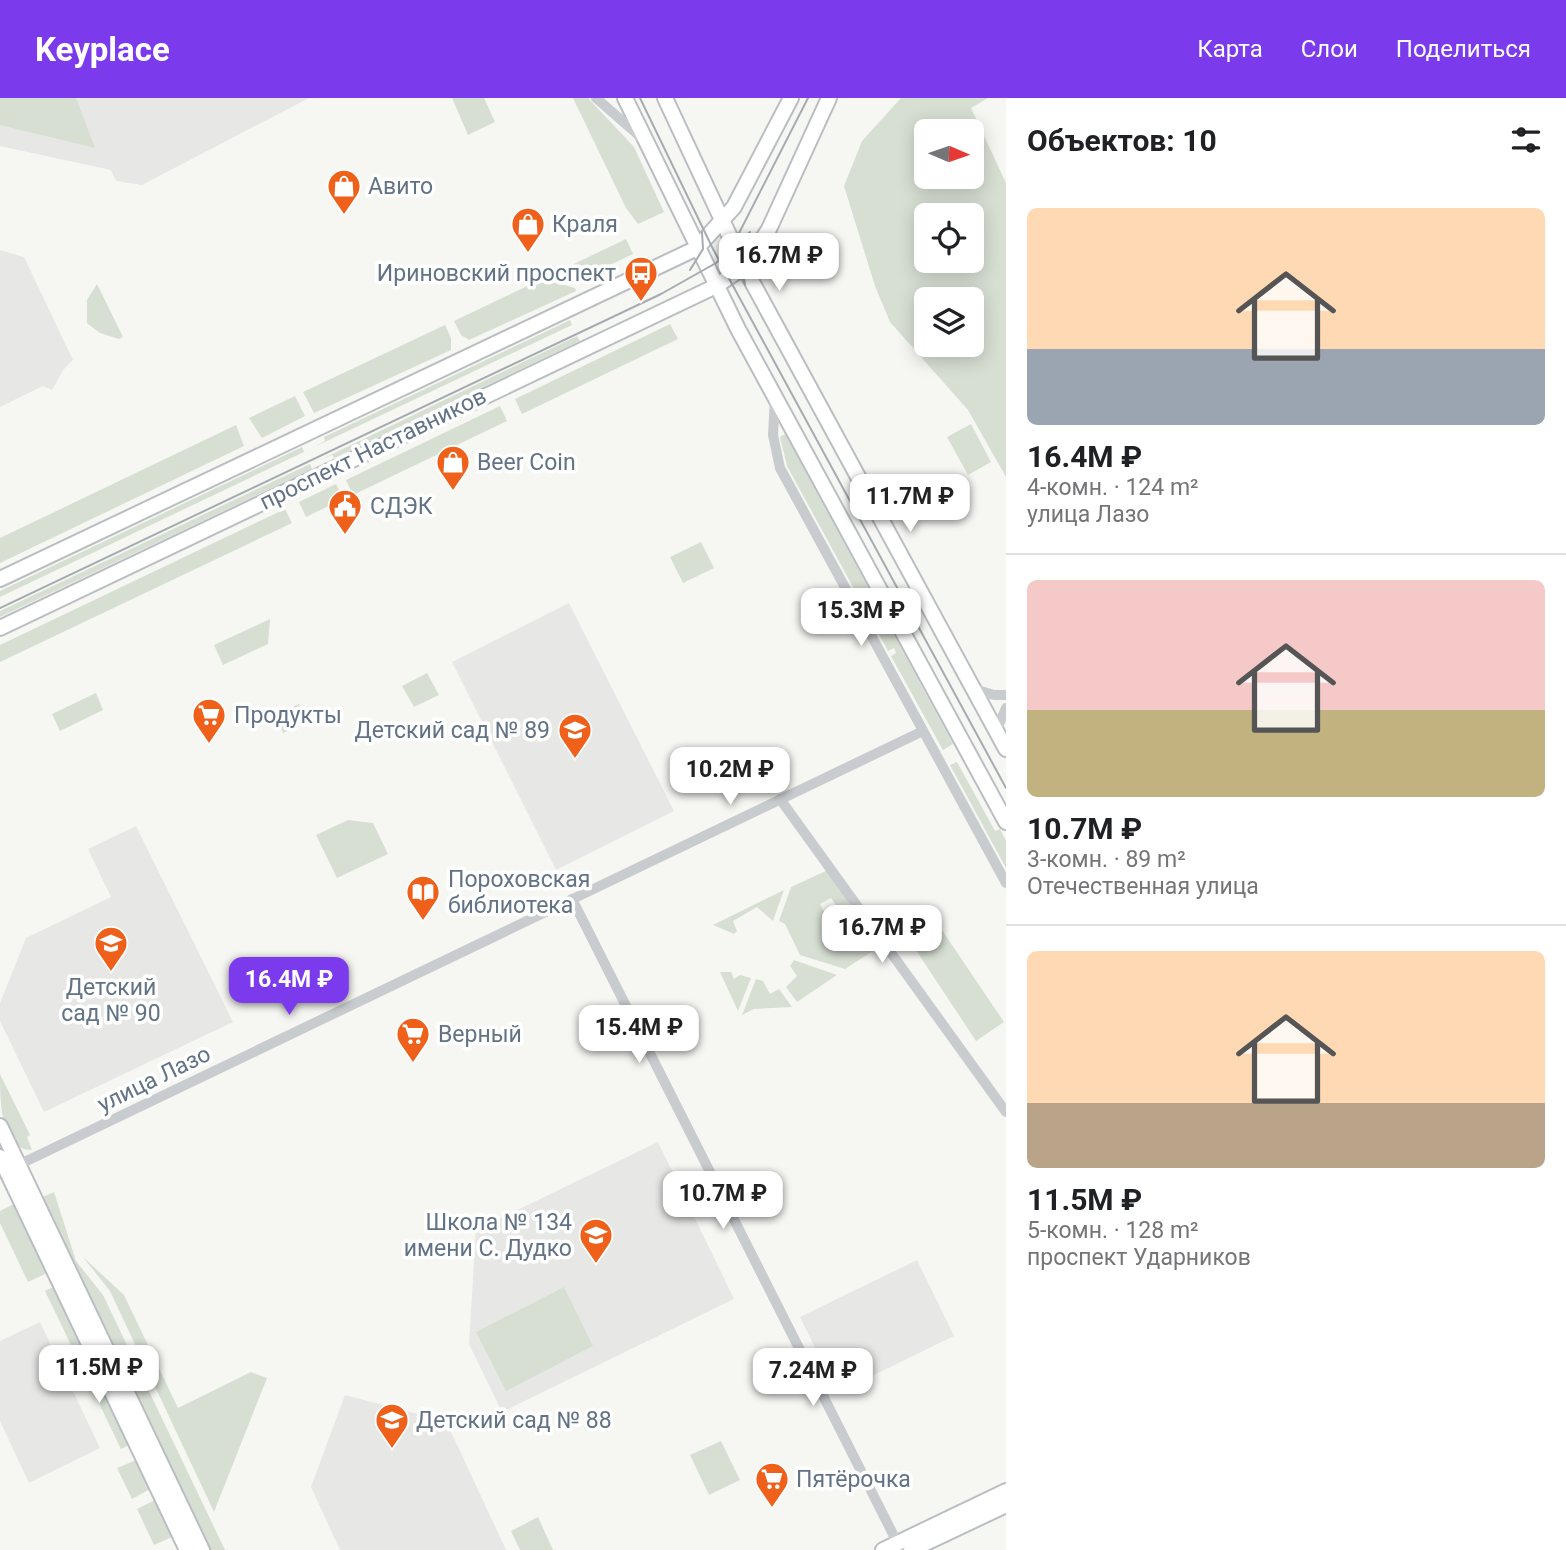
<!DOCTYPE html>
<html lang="ru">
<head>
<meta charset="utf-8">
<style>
  body { margin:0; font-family:Roboto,sans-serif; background:#f2f2f2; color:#202124; height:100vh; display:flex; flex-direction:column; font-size:26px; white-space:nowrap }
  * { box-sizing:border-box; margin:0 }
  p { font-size:23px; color:#757577 }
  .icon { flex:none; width:38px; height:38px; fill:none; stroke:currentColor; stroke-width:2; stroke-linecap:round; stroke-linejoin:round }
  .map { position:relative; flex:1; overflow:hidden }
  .details { display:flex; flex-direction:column; background:#fff; width:560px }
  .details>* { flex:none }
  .needle { width:46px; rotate:92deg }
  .buttons { position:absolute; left:914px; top:21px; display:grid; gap:14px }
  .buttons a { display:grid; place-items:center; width:70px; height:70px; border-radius:10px; background:#fff; box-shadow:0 4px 18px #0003; font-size:35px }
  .price { position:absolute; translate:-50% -60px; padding:0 16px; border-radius:14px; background:#fff; color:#222; font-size:23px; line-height:46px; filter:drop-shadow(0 2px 4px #0008) }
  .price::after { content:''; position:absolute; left:50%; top:42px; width:21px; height:16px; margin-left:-10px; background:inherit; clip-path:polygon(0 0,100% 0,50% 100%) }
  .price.active { background:#7c3aed; color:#fff }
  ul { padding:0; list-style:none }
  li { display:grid; align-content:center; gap:14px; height:371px; padding:0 21px }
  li+li { border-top:2px solid #e0e0e0 }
  li span { display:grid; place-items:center; height:217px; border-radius:10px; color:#555 }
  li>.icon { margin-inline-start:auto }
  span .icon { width:126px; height:126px; fill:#fffc; stroke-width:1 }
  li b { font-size:30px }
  h2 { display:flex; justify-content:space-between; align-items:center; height:84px; padding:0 21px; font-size:30px }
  header { display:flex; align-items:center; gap:42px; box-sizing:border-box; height:98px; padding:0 35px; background:#7c3aed; color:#fff }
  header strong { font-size:33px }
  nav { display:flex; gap:38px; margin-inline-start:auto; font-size:24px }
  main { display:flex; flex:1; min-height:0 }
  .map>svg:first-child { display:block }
  .built { fill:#e7e8e6 }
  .green { fill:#d7dfd3; fill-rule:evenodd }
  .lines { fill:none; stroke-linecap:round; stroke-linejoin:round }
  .secondary-casing { stroke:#babec3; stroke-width:18 }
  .street { stroke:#c9cccf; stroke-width:10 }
  .secondary { stroke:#fff; stroke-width:14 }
  .tram { stroke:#a6abb2; stroke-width:2 }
  .labels { text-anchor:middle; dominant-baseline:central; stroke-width:7; stroke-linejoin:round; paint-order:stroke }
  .poi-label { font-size:23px; fill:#637386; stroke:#fff; text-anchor:start }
  .street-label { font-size:23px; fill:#637386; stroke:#fff }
</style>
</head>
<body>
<header>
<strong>Keyplace</strong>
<nav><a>Карта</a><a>Слои</a><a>Поделиться</a></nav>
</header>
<main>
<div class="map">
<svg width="1006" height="1452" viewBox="0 0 1006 1452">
  <rect width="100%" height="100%" fill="#f6f7f3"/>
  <!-- built -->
  <g class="built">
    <path d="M0,0h309l-167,87 -26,-4 -5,-11 -111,-24z"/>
    <path d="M0,152l24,7 49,103 -10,10 -11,20 -9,-4 -43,21z"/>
    <path d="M569,505l105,208 -118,59 -104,-208z"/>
    <path d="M136,728l97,196 -189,90 -44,-91v-18l26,-65 85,-41 -23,-48z"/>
    <path d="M658,1044l76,157 -232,113 -33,-68 7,-114z"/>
    <path d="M917,1162l37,76 -117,57 -37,-76z"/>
    <path d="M40,1224l60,126 -71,35 -29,-62v-80z"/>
    <path d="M345,1297l101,26 60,129h-166l-29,-63z"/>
  </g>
  <!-- green -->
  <g class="green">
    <path d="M0,0h76l19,50 -95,-23z"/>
    <path d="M452,0h32l11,24 -27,13z"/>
    <path d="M573,0h15l46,49 30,65 -26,12 -12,-16z"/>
    <path d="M901,0h87l-17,10 35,75v294l-38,-67 -78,-88 -15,-36 -31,-100 18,-45zM971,33v46h-45v-46zM971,117v46h-45v-46zM971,201v46h-45v-46z"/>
    <path d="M626,141l7,15 -57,27 -25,-6z"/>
    <path d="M542,181l33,9 1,3 -107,49 -8,-5 -7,-14z"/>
    <path d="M97,186l26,53 -4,2 -19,-6 -13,-10v-23z"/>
    <path d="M570,222l2,5 -260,123 13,-7 -1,-4z"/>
    <path d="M670,226l8,15 -156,75 -7,-15z"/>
    <path d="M445,227l6,13v12l-137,63 -11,-21z"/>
    <path d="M577,238l3,5 -246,117 -2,-3 -14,6z"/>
    <path d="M295,298l10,20 -43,22 -13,-20z"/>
    <path d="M500,308l7,15 -154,74 -7,-15z"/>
    <path d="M971,326l20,38 -23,13 -21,-38z"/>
    <path d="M236,327l8,21 -244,117v-25z"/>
    <path d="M785,336l168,310 -10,6 -52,-94 5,-3 -2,-5 -6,3 -101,-185 -7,-29z"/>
    <path d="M302,349l2,5 -304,145v-6z"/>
    <path d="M310,366l2,5 -312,148v-6z"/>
    <path d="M336,386l7,15 -37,18 -7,-15z"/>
    <path d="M285,411l7,14 -292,139v-17z"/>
    <path d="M701,444l13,26 -31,15 -13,-26z"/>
    <path d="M270,521l-2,25 -45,21 -9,-20z"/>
    <path d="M427,575l12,22 -25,12 -12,-21z"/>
    <path d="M96,595l7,17 -43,21 -8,-17z"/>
    <path d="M299,606l8,18 -24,11 -8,-18z"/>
    <path d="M957,664l38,69 5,-2 6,12v27l-56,-103z"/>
    <path d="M348,722l25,3 15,31 -51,24 -21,-43z"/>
    <path d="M828,772l27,36 -13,8 -11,-16 -11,6 16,30 14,-8 -4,-6 13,-8 23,33 -37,24 -45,-14 -15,-31 -6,-3 12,-34z"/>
    <path d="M784,792l-11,31 -16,-14 -24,14 4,10 -3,3 -21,-9z"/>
    <path d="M927,810l77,114 -28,19 -76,-115z"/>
    <path d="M794,862l43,15 -40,27 -11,-15 11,-11 -7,-10z"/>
    <path d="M720,874h11l3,7 6,-4 11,3 -13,33z"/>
    <path d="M756,881l7,2 7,13 9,-5 13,18 -38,2 -12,6z"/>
    <path d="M0,976l30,61 -3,2 5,13c-32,0 -32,-52 -32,-76z"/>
    <path d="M54,1094l22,69 27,34 122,255h-18l-167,-352z"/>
    <path d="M14,1106l33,69 -19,9 -28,-59v-12z"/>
    <path d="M83,1159l41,38 54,113 73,-36 16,6 -53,134 -104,-221z"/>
    <path d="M53,1189l76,158 -8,4 -76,-158z"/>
    <path d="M564,1189l29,59 -87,45 -30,-59z"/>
    <path d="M721,1343l19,39 -31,15 -19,-40z"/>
    <path d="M136,1362l14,29 -18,10 -15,-31z"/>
    <path d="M155,1402l17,37 -18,8 -17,-36z"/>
    <path d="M538,1419l15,33h-33l-9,-19z"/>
  </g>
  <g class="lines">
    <defs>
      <g id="secondary">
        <path d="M625,0l113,231 268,493"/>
        <path d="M665,0l79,169 262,482"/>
        <path d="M0,481l697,-331 37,-41 57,-109"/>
        <path d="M0,530l716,-342 28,-19 25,-38 60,-131"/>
        <path d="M0,1028l202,424"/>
        <path d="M0,1059l187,393"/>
        <path d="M883,1452l123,-59"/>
        <path d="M911,1452l95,-45"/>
      </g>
    </defs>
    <!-- secondary casing -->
    <use href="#secondary" class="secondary-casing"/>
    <!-- street -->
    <g class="street">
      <path d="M596,0l47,41"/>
      <path d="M775,300l-2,37 7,33 226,415"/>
      <path d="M974,591l20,6h12"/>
      <path d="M996,633l10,-23"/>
      <path d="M780,701l226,313"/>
      <path d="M572,801l329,651"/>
      <path d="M14,1069l909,-436"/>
    </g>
    <!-- secondary -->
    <use href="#secondary" class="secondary"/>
    <!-- tram -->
    <g class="tram">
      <path d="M640,0l73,151 293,539"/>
      <path d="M736,141l72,-141"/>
      <path d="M690,172l13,-21 -1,-17"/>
      <path d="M745,187l-5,-28 6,-16"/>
      <path d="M0,510l661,-314 55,-31 34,-31"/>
    </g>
  </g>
  <!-- icons -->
  <defs>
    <symbol id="shop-pin" viewBox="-11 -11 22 30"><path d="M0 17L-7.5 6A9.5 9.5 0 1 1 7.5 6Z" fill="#ef601a" stroke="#fff"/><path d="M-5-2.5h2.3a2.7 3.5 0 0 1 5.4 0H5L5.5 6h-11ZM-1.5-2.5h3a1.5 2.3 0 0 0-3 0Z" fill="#fff"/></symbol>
    <symbol id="bus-pin" viewBox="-11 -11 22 30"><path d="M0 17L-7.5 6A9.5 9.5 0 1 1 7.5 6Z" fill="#ef601a" stroke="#fff"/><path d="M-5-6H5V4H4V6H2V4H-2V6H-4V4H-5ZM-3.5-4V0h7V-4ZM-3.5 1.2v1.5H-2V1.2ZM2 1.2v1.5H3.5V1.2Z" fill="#fff"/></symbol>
    <symbol id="civic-pin" viewBox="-11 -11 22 30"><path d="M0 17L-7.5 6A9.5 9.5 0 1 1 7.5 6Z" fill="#ef601a" stroke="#fff"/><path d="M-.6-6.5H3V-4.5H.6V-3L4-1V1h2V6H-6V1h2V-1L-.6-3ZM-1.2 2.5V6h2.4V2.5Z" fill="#fff"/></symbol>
    <symbol id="supermarket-pin" viewBox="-11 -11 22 30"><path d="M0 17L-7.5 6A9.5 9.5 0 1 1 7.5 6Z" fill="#ef601a" stroke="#fff"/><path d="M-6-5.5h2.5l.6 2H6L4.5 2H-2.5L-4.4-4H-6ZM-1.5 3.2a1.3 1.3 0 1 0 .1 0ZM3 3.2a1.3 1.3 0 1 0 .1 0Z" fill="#fff"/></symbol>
    <symbol id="school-pin" viewBox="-11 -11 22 30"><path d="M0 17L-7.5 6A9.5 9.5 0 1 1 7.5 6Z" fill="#ef601a" stroke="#fff"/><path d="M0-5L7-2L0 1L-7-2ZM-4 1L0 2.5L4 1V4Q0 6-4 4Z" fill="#fff"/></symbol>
    <symbol id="library-pin" viewBox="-11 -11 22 30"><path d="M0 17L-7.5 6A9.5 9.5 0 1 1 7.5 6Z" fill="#ef601a" stroke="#fff"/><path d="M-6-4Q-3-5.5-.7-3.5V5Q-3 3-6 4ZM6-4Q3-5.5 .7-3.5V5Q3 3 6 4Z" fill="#fff"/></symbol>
  </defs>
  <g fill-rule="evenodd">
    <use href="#shop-pin" x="325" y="69" width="38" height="52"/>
    <use href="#shop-pin" x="509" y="107" width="38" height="52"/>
    <use href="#bus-pin" x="622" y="156" width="38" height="52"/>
    <use href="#shop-pin" x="434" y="345" width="38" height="52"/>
    <use href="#civic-pin" x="326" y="389" width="38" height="52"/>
    <use href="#supermarket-pin" x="190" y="598" width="38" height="52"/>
    <use href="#school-pin" x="556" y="613" width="38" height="52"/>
    <use href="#library-pin" x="404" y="775" width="38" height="52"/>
    <use href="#school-pin" x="92" y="826" width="38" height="52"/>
    <use href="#supermarket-pin" x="394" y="917" width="38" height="52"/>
    <use href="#school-pin" x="577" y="1118" width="38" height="52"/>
    <use href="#school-pin" x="373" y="1303" width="38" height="52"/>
    <use href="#supermarket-pin" x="753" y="1362" width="38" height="52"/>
  </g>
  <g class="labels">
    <!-- poi labels -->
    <g class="poi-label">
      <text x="368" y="88">Авито</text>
      <text x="552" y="126">Краля</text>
      <text x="616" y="175" text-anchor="end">Ириновский проспект</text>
      <text x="477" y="364">Beer Coin</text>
      <text x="370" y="408">СДЭК</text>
      <text x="234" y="617">Продукты</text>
      <text x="550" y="632" text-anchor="end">Детский сад № 89</text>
      <text x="448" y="781">Пороховская<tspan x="448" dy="26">библиотека</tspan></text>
      <text x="111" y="889" text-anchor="middle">Детский<tspan x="111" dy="26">сад № 90</tspan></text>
      <text x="438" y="936">Верный</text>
      <text x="572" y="1124" text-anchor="end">Школа № 134<tspan x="572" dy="26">имени С. Дудко</tspan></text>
      <text x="416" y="1322">Детский сад № 88</text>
      <text x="796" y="1381">Пятёрочка</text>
    </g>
    <!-- street labels -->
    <g class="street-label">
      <text transform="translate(373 351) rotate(-26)">проспект Наставников</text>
      <text transform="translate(154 981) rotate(-26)">улица Лазо</text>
    </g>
  </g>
</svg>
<div class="buttons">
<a><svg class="needle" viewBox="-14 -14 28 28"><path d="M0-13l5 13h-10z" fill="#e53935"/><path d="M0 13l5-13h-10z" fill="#757577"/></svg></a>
<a><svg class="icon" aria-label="locate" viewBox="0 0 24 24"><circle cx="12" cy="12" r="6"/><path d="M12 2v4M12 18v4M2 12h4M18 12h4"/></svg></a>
<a><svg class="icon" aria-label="layers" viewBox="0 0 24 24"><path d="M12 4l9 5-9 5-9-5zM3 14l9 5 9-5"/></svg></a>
</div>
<b class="price" style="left:779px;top:195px">16.7M ₽</b>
<b class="price" style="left:910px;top:436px">11.7M ₽</b>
<b class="price" style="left:861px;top:550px">15.3M ₽</b>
<b class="price" style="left:730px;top:709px">10.2M ₽</b>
<b class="price" style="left:882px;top:867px">16.7M ₽</b>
<b class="price active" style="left:289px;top:919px">16.4M ₽</b>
<b class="price" style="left:639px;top:967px">15.4M ₽</b>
<b class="price" style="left:723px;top:1133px">10.7M ₽</b>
<b class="price" style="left:99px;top:1307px">11.5M ₽</b>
<b class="price" style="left:813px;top:1310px">7.24M ₽</b>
</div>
<section class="details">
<h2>Объектов: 10<svg class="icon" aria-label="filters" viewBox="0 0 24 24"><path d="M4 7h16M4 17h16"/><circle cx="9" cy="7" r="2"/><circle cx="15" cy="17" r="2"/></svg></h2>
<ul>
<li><span style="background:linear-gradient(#ffd9b3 65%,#9aa5b1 0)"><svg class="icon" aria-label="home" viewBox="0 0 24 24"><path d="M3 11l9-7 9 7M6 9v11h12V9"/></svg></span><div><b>16.4M ₽</b><p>4-комн. · 124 m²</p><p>улица Лазо</p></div></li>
<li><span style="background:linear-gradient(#f6c9c9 60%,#c2b280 0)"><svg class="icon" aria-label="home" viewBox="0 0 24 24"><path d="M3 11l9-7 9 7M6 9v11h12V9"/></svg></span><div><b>10.7M ₽</b><p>3-комн. · 89 m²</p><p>Отечественная улица</p></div></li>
<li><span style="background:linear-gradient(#ffd9b3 70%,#b9a48a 0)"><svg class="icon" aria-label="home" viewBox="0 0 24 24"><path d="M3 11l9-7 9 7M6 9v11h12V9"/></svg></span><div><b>11.5M ₽</b><p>5-комн. · 128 m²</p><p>проспект Ударников</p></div></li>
</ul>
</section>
</main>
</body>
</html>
